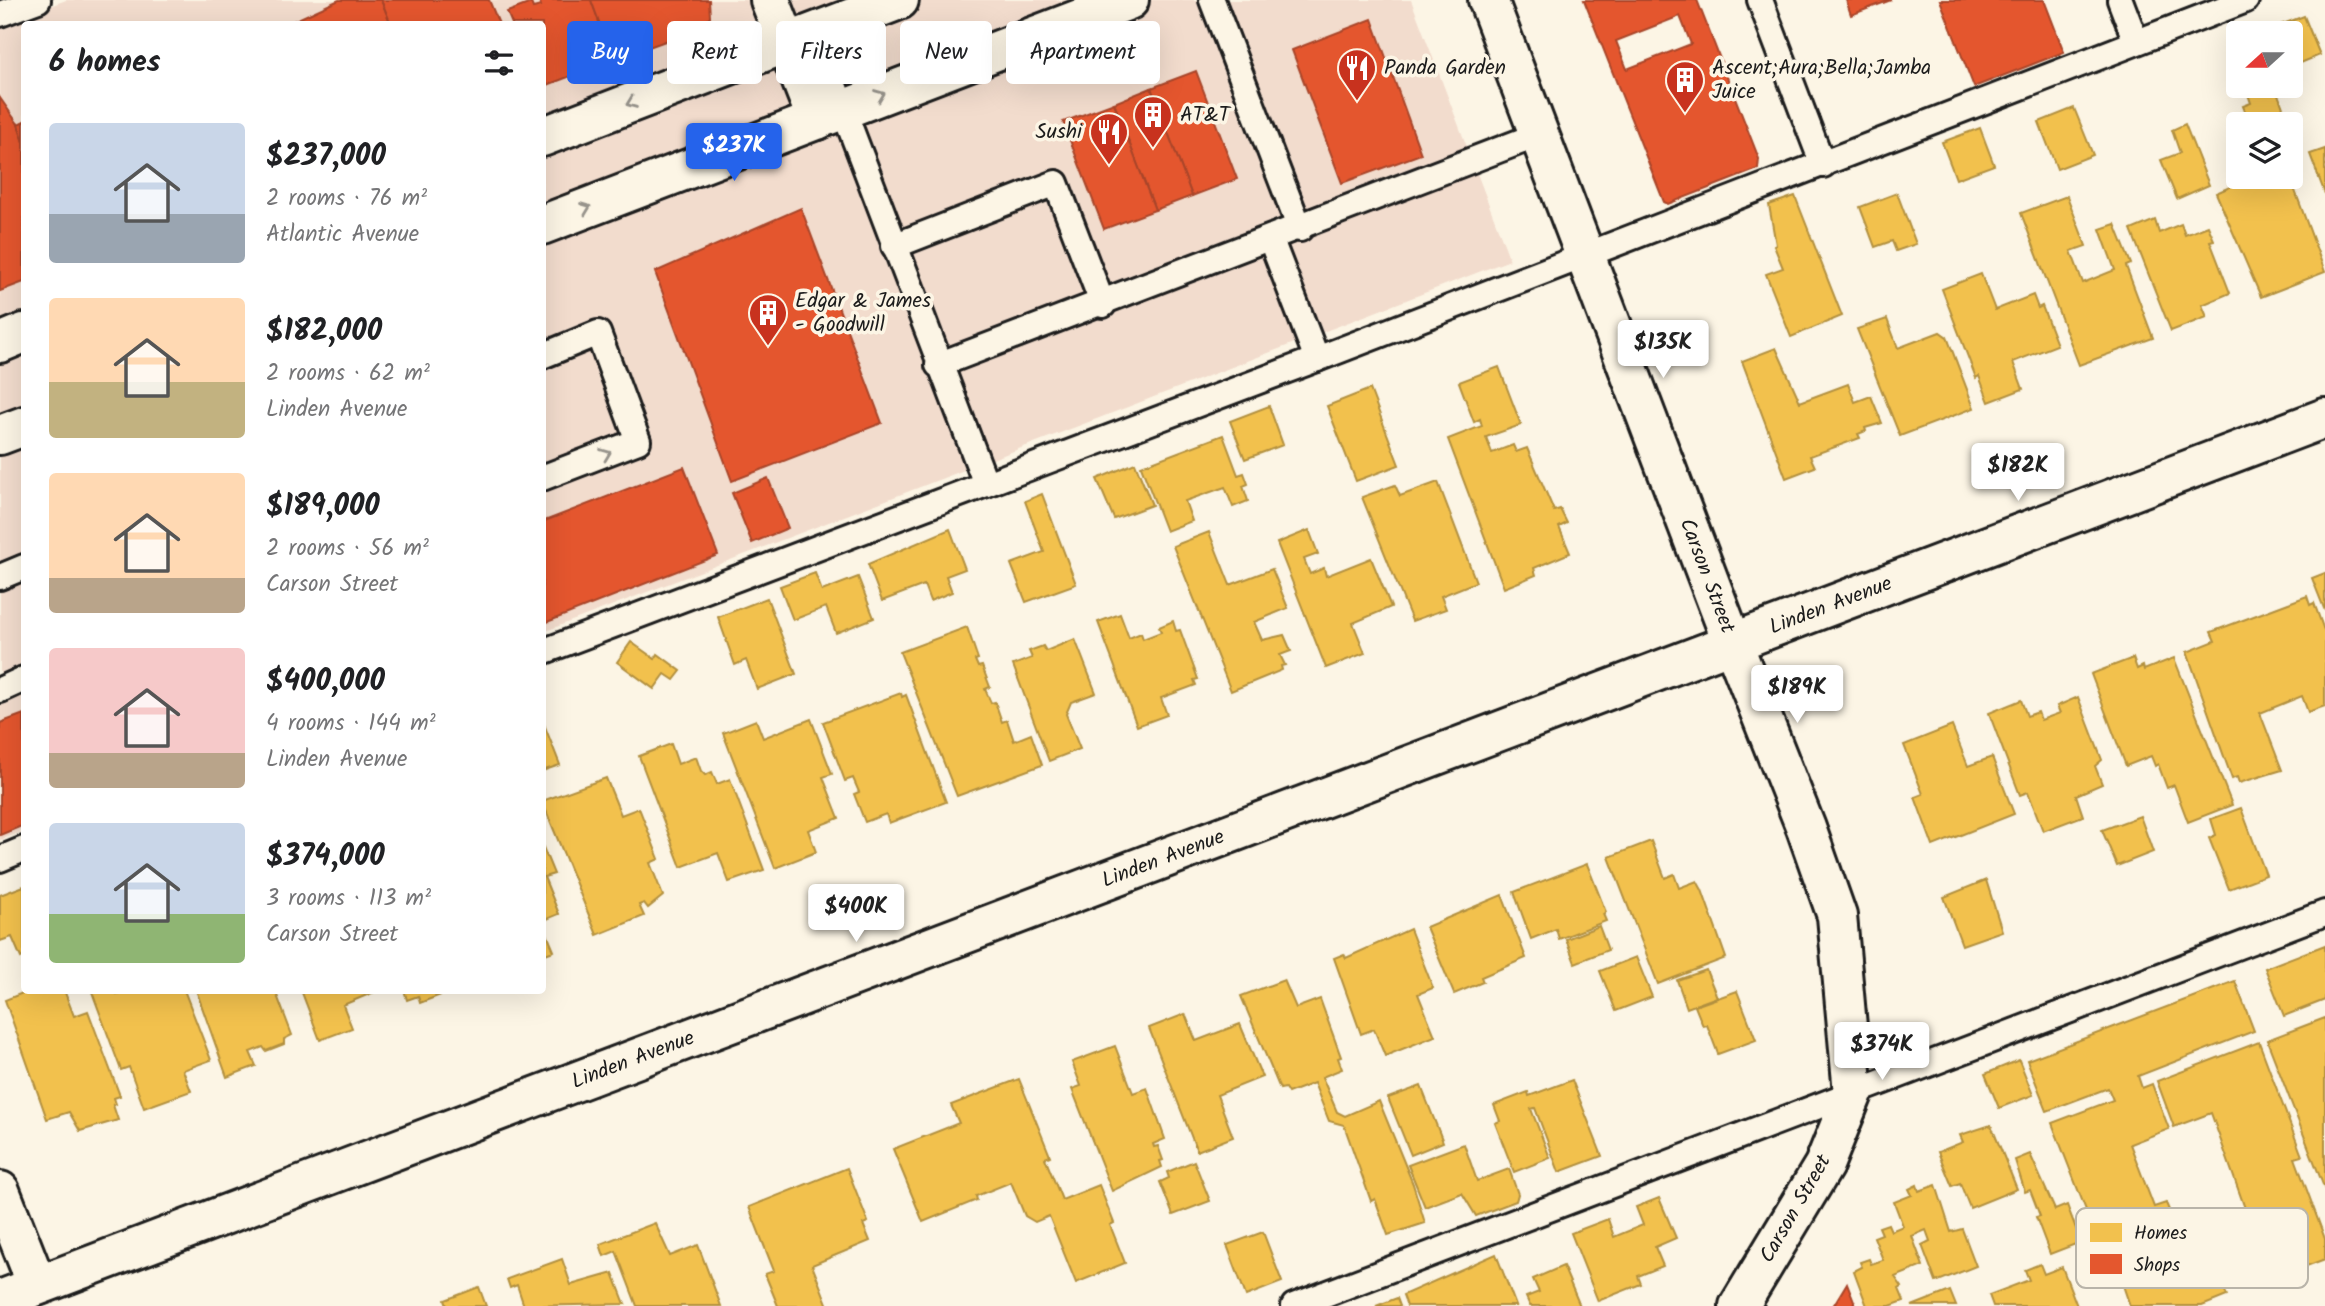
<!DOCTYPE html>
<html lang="en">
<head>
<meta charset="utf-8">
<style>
  body { margin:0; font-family:Kalam,sans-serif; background:#f6f6f6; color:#202124; height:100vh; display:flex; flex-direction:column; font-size:26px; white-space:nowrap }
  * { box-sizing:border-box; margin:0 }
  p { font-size:23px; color:#757577 }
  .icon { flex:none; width:38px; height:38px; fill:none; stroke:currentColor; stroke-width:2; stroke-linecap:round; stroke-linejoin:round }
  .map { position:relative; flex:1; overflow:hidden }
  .side { position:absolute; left:21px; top:21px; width:525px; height:973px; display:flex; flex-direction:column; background:#fff; border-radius:7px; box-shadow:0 7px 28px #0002 }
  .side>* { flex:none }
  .hud { position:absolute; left:567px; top:21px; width:665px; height:63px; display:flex; gap:14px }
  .needle { width:46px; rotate:249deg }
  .buttons { position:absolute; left:2226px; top:21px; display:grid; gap:14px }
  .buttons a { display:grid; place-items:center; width:77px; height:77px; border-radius:7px; background:#fff; box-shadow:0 7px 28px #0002; font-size:35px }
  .price { position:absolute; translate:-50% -60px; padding:0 16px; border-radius:7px; background:#fff; color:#222; font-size:23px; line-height:46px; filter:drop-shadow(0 2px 4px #0008) }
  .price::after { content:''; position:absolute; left:50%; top:42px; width:21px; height:16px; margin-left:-10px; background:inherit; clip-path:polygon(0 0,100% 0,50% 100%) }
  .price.on { background:#2563eb; color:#fff }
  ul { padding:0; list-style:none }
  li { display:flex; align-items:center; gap:21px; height:175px; padding:0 28px }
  li span { display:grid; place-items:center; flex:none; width:196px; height:140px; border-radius:7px; color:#555 }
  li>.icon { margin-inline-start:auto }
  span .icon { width:84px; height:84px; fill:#fffc; stroke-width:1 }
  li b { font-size:30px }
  h2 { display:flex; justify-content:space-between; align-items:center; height:84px; padding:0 28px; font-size:30px }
  .chip { padding:0 24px; border-radius:7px; background:#fff; box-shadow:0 7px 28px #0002; font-size:24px; line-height:63px }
  .chip.on { background:#2563eb; color:#fff }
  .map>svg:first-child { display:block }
  .built { fill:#f2dccd }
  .homes { fill:#f2c14e; stroke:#b2903f; stroke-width:2 }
  .shops { fill:#e4572e; stroke:#a84529; stroke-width:2; fill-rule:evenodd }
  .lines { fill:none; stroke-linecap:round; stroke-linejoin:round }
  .lane-casing { stroke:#1c1c1c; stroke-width:30 }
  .street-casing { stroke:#1c1c1c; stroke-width:44 }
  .secondary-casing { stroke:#1c1c1c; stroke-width:44 }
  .lane { stroke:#fcf5e5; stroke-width:24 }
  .street { stroke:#fcf5e5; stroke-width:38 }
  .secondary { stroke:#fcf5e5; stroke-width:38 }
  .oneway { stroke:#97938b }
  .labels { text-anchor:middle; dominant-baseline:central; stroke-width:7; stroke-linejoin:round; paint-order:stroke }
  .poi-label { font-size:21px; fill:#1c1c1c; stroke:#fcf5e5; text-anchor:start }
  .street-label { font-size:21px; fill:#1c1c1c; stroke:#fcf5e5 }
  .key { fill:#fcf5e5; stroke:#b9b4a9; stroke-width:2 }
  .key-label { font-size:19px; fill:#1c1c1c }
</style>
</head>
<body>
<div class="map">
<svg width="2325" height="1306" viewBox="0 0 2325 1306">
  <rect width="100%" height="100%" fill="#fcf5e5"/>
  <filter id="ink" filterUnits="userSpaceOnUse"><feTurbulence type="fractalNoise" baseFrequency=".0143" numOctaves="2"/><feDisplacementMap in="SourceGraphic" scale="14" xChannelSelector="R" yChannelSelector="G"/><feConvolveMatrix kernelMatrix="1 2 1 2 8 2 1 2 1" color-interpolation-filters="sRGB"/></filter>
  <g filter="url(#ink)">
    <!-- built -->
    <path class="built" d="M66,0h1345l99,260 -967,372 -1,-608h-518v807l-24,9v-815z"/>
    <!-- homes -->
    <g class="homes">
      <path d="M2304,16l16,39 -29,12v-34h-32z"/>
      <path d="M2245,86h30l14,38h-39l-7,-18 8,-3z"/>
      <path d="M2074,108l19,47 -36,14 -18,-47z"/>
      <path d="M2185,124l24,61 -32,14 -16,-39 19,-7 -8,-23z"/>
      <path d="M1980,128l14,37 -38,14 -14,-37z"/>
      <path d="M2325,149v45l-15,-40z"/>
      <path d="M2238,173v4h52l35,95 -64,25 -45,-104 21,-9 -4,-9z"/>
      <path d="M1897,193l19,51 -20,7 -4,-10 -17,6 -15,-40z"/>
      <path d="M1795,196l47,120 -51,21 -25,-63 17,-6 -9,-22 2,-1 -7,-40z"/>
      <path d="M2067,196l19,50 -15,5 12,32 32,-13 -15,-41 15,-5 16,40 -5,2 27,72 -74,27 -58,-152z"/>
      <path d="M2155,220l4,13 22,-9 4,11 23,-9 6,14 -4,1 20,52 -28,12 5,12 -36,14 -40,-101z"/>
      <path d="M1981,274l14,36 38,-15 5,13 4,-2 15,39 -44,17 10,27 -34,13 -10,-26 -3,2 -34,-89z"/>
      <path d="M1887,319l11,29 42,-16 7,5 27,71 -74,28 -43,-107z"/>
      <path d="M1776,348l24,54 48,-18 7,18 16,-6 11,27 -17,5 1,3 -8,3 2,4 -50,18 5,11 -29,11 -44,-117z"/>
      <path d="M1499,367l22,58 -35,12 6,16 21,-8 3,7 11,-4 27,63 6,-2 7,14 -8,4 11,26 -36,15 2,7 -32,13 -56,-149 34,-13 -2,-7 -6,3 -15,-40z"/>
      <path d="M1370,389l29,76 -43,16 -29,-75z"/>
      <path d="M1269,406l14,39 -38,14 -15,-38z"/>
      <path d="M1223,435l15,40 6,-2 4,11 -5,2 5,15 -15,6 -8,-20 -40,14 7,20 -26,10 -25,-65z"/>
      <path d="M1135,463l17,42 -38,14 -17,-40z"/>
      <path d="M1438,482l38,100 -35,14 5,13 -34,12 -50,-124 33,-12 5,11z"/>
      <path d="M1042,494l34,90 -50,18 -15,-38 33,-12 -19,-51z"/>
      <path d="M950,529l15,40 -19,7 6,16 -22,9 -6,-16 -42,16 -14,-37z"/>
      <path d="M1309,530l9,24 -14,5 6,15 14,-6 2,8 45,-18 20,49 -38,16 12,30 -39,15 -49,-125z"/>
      <path d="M1209,532l21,53 42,-16 16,39 -34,14 8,18 22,-5 7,16 -11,4 5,10 -4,1 1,4 -51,21 -58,-145z"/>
      <path d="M815,573l7,18 36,-14 16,41 -38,15 -10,-26 -33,13 -13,-34z"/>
      <path d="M2325,573v38l-13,-33z"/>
      <path d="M2307,596l3,9 4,-2 11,30v73l-17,6 -6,-16 -42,17 22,57 -43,13 -2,-6 -5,2 -45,-127 28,-11 -4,-9z"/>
      <path d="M767,598l29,76 -39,15 -11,-29 -11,5 -17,-48z"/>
      <path d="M1120,614l9,24 12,-5 2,6 18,-7 -2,-5 14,-6 3,10 4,-1 18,49 -4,1 2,5 -35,13 6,17 -30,11 -39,-104z"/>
      <path d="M967,627l11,32 -3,1 3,7 4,-1 8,21 -5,2 6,14 4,-1 7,20 5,-2 7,21 17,-7 11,31 -85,31 -57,-144z"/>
      <path d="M1075,639l21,54 -25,9 -5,12 14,35 -31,12 -36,-96 19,-7 -3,-7 14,-5 3,5z"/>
      <path d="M631,642l24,17 3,-5 23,17 -7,9 -9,-6 -11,15 -37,-27z"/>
      <path d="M2133,658l4,11 6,-3 1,4 30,-12 58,147 -44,17 -14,-37 -7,3 -9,-24 -3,2 -4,-10 -25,10 -35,-92z"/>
      <path d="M901,693l1,4 4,-2 40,107 -57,21 -3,-9 -21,8 -11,-28 5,-2 -6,-14 -8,3 -22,-59z"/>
      <path d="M2078,697l24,63 -7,6 7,18 -26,11 7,21 -40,15 -15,-39 -8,3 -31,-82 32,-13 6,16 11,-4 3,8 19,-7 -3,-7z"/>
      <path d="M542,719l18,46 -18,6z"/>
      <path d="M811,719l21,55 -9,3 16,41 -31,12 8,22 -41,16 -52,-135 33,-13 7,18z"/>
      <path d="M1952,726l16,40 24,-9 22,57 -81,32 -18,-49 8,-3 -19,-49z"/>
      <path d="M671,744l7,20 18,-7 5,14 4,4 7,-3 5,12 13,-5 34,91 -35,12 -11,-29 -37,14 -42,-111z"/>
      <path d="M606,778l15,37 18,-7 20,51 -9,4 13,33 -15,12 -4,-5 -5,2 5,11 -47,19 -55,-134z"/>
      <path d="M2241,808l25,67 -37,14 -20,-51 7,-3 -5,-16z"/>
      <path d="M2140,816l13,36 -36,14 -15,-36z"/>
      <path d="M1651,841l14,37 9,-4 5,14 18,-7 5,9 24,68 -68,26 -49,-127z"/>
      <path d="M542,845l12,29 -10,3 15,37 -17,7z"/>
      <path d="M1587,864l19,48 -3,2 3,7 -47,18 -3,-10 -25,10 -17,-47z"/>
      <path d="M1986,880l16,51 -40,14 -18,-48z"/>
      <path d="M24,886v70l-3,2 -9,-21 -12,4v-46z"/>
      <path d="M1502,895l24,63 -45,19 2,5 -29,12 -28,-67z"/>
      <path d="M542,922l12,29 -12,4z"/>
      <path d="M1599,926l9,24 -33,13 -9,-24z"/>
      <path d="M1410,929l23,59 -15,6 17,42 -50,20 -11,-27 -13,5 -27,-76 10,-4 2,4z"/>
      <path d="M2325,945v55l-41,16 -19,-48z"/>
      <path d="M1636,957l16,40 -36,14 -16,-40z"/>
      <path d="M1706,970l11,27 -30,11 -10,-28z"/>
      <path d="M1284,980l12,28 24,-9 21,58 -3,1 4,11 -20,8 15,35 8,4 34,-15 34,83 12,39 -37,12 -13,-36 -4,2 -27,-76 -15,-4 -15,-38 -26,10 -3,-5 -5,1 -39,-93z"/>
      <path d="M2235,981l19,50 -116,45 4,12 10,-4 17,45 -39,15 24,63 12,-4 5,12 4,-2 11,30 17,-7 24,60 -25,10h-72l-25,-74 -9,4 -44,-113 61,-23 -5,-12 -61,23 -20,-51z"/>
      <path d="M30,990h34l10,26 14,-5 32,85 -6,2 2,6 -3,1 5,15 -38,11 -11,-19 -22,7 -42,-119z"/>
      <path d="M116,990l1,4 10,-4h57l27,70 -28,10 8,21 -47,17 -15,-41 -8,3 -29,-78z"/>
      <path d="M196,990h79l17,45 -8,4v5l-18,7 -3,-4 -13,5 6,14 -29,11z"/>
      <path d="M301,990h78l-36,15 9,23 -32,12z"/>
      <path d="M404,990h47v1l-31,12 -2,-7 -11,4z"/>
      <path d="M1737,991l19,49 -38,14 -11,-29 -4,1 -8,-20z"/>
      <path d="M1185,1014l11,27 44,-17 22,53 -45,18 16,42 -36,14 -48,-123z"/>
      <path d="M2325,1018v172l-58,-150z"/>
      <path d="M2259,1042l43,114 -7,2 30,81v20l-77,29 -23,-62 23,-9 -37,-104 -37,14 -17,-46z"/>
      <path d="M1115,1046l18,47 14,-5 18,51 -12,5 1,3 4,-1 5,14 -3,1 2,6 -50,24 -40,-102 9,-3 -9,-24z"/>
      <path d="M2019,1060l14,35 -34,13 -14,-34z"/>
      <path d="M1019,1079l31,77 -5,2 17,42 37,-15 15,38 -4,2 15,38 -49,20 -27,-67 -14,6 -10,-6 -14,-34 -35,14 1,4 -54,22 -30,-73 66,-26 -8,-18z"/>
      <path d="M1572,1080l30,76 -43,16 -24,-64 -4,1 19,49 -36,14 -19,-49 5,-2 -6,-16 34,-13 1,4z"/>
      <path d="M1421,1086l22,56 -32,13 -23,-57z"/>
      <path d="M1991,1125l26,64 -47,19 -10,-25 -8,3 -14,-34 25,-10 -3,-7z"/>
      <path d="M1464,1144l13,37 32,-12 9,25 -2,7 -40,15 -14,-23 -37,14 -17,-42z"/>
      <path d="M2030,1154l25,56 12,-5 14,37 -31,12 -14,-37 4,-1 -10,-26 -5,2 -10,-32z"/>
      <path d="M1194,1161l16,40 -37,14 -13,-33 9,-4 -2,-6z"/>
      <path d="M847,1168l21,54 -5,2 7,17 -58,24 16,41h-50l-13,-32 9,-3 -25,-64z"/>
      <path d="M1917,1185l2,6 17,-6 15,47 11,-3 14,37 -40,16 -14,-37 8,-4 -4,-11 -14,6 11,30 -28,11 7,10 -3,2 5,12 -14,5h-23l-13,-35 8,-4 -2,-5 9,-3 2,5 12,-4 -9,-23 8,-3 -3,-7 9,-3 3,7 12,-5 -9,-24 18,-7 -3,-6z"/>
      <path d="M1659,1198l17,40 -21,9 8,19 -25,10 3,8 -43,17 -27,-68 37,-14 6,18 29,-12 -7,-18z"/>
      <path d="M655,1223l15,33 28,-11 23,61h-84l-21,-55 -12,5 -4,-12z"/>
      <path d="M1263,1232l19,50 -36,14 -19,-51z"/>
      <path d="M1496,1254l20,52h-109l-4,-11z"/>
      <path d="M562,1259l9,26 42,-12 12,31 -101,2 -7,-21 -7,3 -3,-9z"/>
      <path d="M2040,1264l4,10 18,-7 15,39h-84l-4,-11 40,-15 -4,-10z"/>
      <path d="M1563,1266l17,40h-50l-4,-9 13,-5 -6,-13z"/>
      <path d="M479,1287l7,19h-39l-2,-6z"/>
      <path d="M1950,1291l6,15h-44z"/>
      <path d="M1397,1298l3,8h-24z"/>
    </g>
    <!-- shops -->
    <g class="shops">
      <path d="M339,0h42l10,24h-104z"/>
      <path d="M381,0h108l10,24h-108z"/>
      <path d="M539,0h52l22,60 -71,27v-63h-30l-5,-12 24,-9 2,5 8,-2z"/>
      <path d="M591,0h118l1,17 -11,12 -86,31z"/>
      <path d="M1584,0h113l62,159 -1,10 -90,35 -4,-2zM1680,16l11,28 -64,25 -11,-28z"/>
      <path d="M1846,0h45l-40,15z"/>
      <path d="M1940,0h104l20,52 -90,35z"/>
      <path d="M1372,19l49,135 -79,29 -50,-133z"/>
      <path d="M1196,71l41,108 -45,17 -41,-108z"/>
      <path d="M1151,88l41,108 -37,14 -41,-107z"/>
      <path d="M0,98l18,26 6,18v140l-24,9z"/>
      <path d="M1114,103l41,107 -51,19 -41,-107z"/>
      <path d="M24,121v21l-6,-18z"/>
      <path d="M801,208l81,215 -150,58 -77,-209z"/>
      <path d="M684,467l34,88 -176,69v-102z"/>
      <path d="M768,478l20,50 -36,15 -20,-50z"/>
      <path d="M24,714v111l-24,10v-112z"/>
      <path d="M1847,1283l9,23h-23z"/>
    </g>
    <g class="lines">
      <defs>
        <g id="lane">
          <path d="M1212,0l88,229"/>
          <path d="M1760,0l63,165"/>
          <path d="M2120,0l16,42"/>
          <path d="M0,14l38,-14"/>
          <path d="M814,33l172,451"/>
          <path d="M1271,240l46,119"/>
          <path d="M894,246l162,-63 47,122"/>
          <path d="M542,356l56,-23 40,108 -96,37"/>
          <path d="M938,365l602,-231"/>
          <path d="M0,577l24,-10"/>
          <path d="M542,652l775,-293 929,-359"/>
          <path d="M0,690l24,-11"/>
          <path d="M0,859l24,-10"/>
          <path d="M1294,1306l1031,-393"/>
        </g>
        <g id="street">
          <path d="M770,0l47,120"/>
          <path d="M0,1191l37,94"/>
          <path id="s1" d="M0,1300l2325,-882"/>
        </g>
        <g id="secondary">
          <path id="s2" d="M1488,0l245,644 73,184 31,88 16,177 -29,72 -85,141"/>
          <path d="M542,137l357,-137"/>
          <path d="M542,225l587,-225"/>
          <path d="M0,343l24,-10"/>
          <path d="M0,435l24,-9"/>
        </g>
      </defs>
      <!-- lane casing -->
      <use href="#lane" class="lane-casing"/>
      <!-- street casing -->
      <use href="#street" class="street-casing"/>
      <!-- secondary casing -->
      <use href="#secondary" class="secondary-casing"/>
      <!-- lane -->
      <use href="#lane" class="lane"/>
      <!-- street -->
      <use href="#street" class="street"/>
      <!-- secondary -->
      <use href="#secondary" class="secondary"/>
    </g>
    <!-- one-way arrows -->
    <defs><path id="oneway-chevron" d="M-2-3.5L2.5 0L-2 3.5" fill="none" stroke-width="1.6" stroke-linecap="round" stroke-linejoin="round" transform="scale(1.75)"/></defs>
    <g class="oneway">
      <use href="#oneway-chevron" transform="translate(880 95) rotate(-21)"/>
      <use href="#oneway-chevron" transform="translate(631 103) rotate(159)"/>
      <use href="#oneway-chevron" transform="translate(586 208) rotate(-21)"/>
      <use href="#oneway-chevron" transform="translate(606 454) rotate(-21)"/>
    </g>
  </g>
  <!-- icons -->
  <defs>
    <symbol id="restaurant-pin" viewBox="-11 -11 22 30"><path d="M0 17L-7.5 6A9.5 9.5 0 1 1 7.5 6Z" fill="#c8321e" stroke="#fcf5e5"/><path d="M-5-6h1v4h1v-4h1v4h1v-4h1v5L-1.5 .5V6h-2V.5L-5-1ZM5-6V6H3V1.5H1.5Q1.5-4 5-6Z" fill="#fff"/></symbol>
    <symbol id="building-pin" viewBox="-11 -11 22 30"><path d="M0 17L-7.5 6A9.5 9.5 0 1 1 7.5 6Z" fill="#c8321e" stroke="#fcf5e5"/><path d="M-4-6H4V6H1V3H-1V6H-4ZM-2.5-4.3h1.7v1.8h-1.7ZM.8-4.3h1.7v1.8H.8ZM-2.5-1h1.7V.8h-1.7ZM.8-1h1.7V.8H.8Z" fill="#fff"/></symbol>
  </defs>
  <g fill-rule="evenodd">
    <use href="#restaurant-pin" x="1335" y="46" width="44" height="60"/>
    <use href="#building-pin" x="1663" y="58" width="44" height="60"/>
    <use href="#building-pin" x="1131" y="93" width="44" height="60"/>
    <use href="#restaurant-pin" x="1087" y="110" width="44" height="60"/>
    <use href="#building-pin" x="746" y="291" width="44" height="60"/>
  </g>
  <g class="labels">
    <!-- poi labels -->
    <g class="poi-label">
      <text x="1384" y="68">Panda Garden</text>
      <text x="1712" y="68">Ascent;Aura;Bella;Jamba<tspan x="1712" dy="24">Juice</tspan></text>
      <text x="1180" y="115">AT&amp;T</text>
      <text x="1082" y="132" text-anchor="end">Sushi</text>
      <text x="795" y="301">Edgar &amp; James<tspan x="795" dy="24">- Goodwill</tspan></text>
    </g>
    <!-- street labels -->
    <g class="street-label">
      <text stroke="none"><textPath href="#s2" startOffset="616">Carson Street</textPath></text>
      <text stroke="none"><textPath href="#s1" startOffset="1958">Linden Avenue</textPath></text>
      <text stroke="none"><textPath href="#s1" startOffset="1244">Linden Avenue</textPath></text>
      <text stroke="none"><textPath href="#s1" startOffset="677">Linden Avenue</textPath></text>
      <text transform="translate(1796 1209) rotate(-60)">Carson Street</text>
    </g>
  </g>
  <!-- legend -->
  <rect x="2076" y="1208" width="232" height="80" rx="10" class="key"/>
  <rect x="2090" y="1223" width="32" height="19" fill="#f2c14e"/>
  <rect x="2090" y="1254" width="32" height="20" fill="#e4572e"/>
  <g class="key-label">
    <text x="2134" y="1239">Homes</text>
    <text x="2134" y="1271">Shops</text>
  </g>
</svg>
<div class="buttons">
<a><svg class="needle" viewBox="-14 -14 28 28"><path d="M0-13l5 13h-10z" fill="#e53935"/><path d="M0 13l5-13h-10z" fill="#757577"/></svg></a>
<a><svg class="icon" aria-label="layers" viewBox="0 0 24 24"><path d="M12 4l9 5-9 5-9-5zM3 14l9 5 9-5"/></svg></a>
</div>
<b class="price on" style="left:734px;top:183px">$237K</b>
<b class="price" style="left:1663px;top:380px">$135K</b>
<b class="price" style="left:2018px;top:503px">$182K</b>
<b class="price" style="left:1797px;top:725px">$189K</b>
<b class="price" style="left:856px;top:944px">$400K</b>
<b class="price" style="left:1882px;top:1082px">$374K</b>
<div class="hud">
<a class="chip on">Buy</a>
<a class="chip">Rent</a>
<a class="chip">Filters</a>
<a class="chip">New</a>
<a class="chip">Apartment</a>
</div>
<section class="side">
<h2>6 homes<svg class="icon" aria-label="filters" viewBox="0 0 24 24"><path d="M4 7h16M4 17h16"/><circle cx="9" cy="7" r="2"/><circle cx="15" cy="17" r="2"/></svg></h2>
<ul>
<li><span style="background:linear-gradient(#c9d6e8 65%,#9aa5b1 0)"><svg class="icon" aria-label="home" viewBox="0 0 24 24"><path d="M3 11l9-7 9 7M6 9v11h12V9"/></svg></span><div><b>$237,000</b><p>2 rooms · 76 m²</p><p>Atlantic Avenue</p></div></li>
<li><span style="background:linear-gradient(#ffd9b3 60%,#c2b280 0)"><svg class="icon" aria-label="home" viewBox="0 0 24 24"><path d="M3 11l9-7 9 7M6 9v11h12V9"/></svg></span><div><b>$182,000</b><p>2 rooms · 62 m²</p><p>Linden Avenue</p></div></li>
<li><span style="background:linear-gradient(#ffd9b3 75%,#b9a48a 0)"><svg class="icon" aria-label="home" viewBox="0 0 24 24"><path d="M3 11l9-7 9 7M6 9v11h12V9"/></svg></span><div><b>$189,000</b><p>2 rooms · 56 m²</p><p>Carson Street</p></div></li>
<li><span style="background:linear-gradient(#f6c9c9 75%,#b9a48a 0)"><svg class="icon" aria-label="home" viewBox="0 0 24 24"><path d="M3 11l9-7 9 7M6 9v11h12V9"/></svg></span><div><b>$400,000</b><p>4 rooms · 144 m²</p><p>Linden Avenue</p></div></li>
<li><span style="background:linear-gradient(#c9d6e8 65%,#8fb573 0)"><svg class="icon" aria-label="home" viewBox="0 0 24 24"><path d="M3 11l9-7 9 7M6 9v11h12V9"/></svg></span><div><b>$374,000</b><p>3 rooms · 113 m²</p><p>Carson Street</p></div></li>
</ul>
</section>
</div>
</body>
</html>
